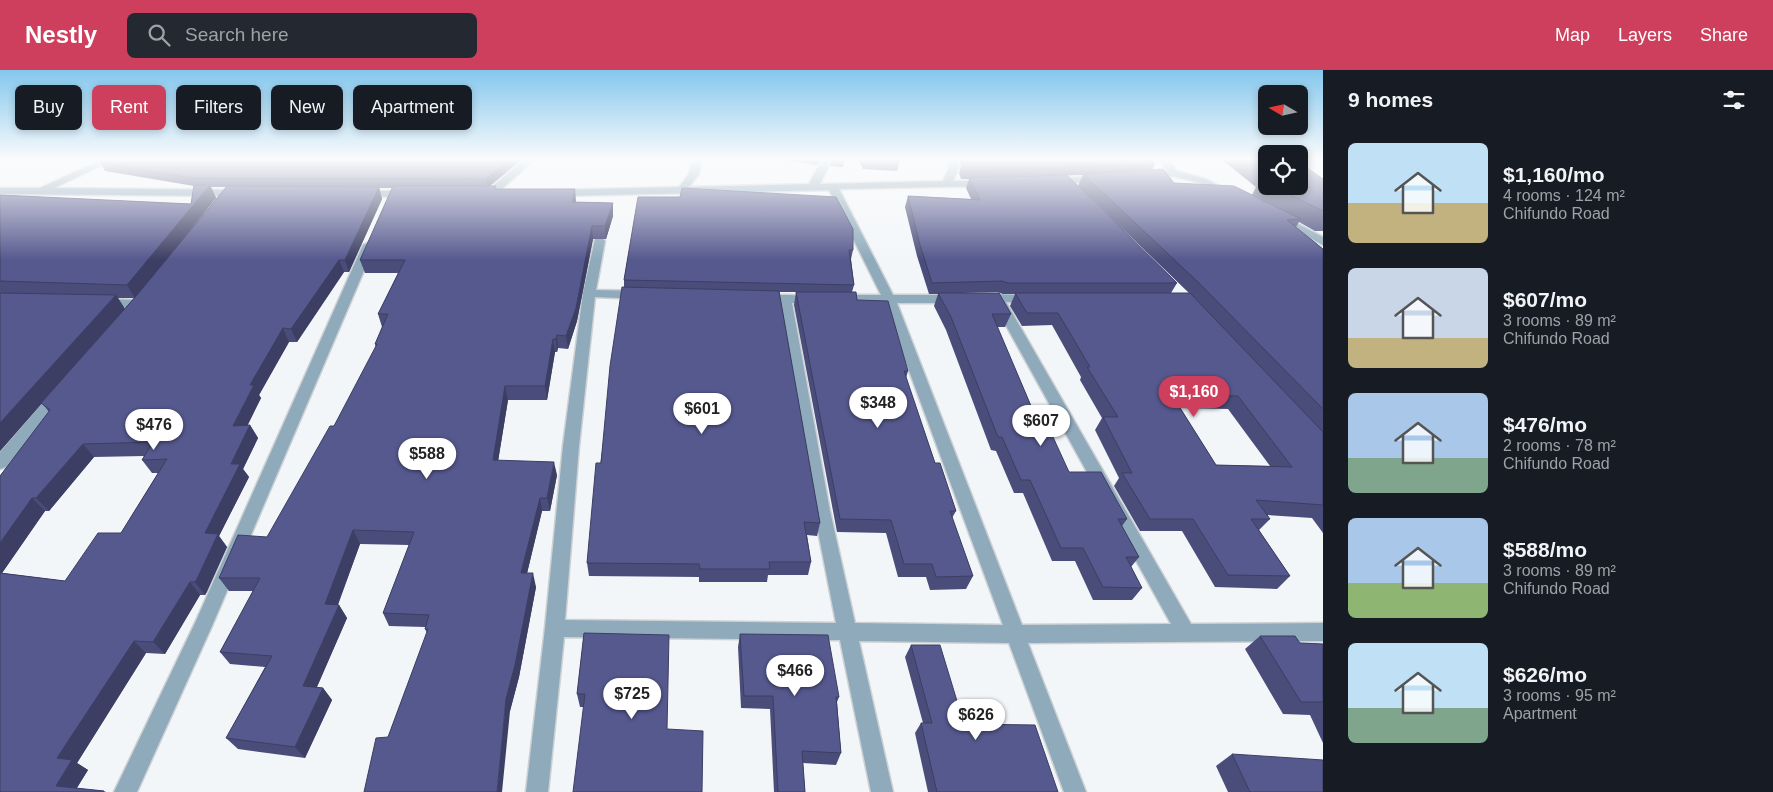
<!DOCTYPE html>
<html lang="en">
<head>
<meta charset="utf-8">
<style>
  body { margin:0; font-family:Helvetica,sans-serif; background:#242831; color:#f1f3f6; height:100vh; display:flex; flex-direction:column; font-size:19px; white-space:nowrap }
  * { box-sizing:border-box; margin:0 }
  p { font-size:16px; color:#9ea1a6 }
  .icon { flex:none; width:28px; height:28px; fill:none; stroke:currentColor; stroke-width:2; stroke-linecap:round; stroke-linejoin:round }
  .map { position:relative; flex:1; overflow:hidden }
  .sheet { display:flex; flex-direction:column; background:#171b24; width:450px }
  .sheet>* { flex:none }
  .guide { position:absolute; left:15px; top:15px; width:475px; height:45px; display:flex; gap:10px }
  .needle { width:32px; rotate:279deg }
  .controls { position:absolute; left:1258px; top:15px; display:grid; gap:10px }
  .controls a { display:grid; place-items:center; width:50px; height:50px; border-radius:8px; background:#171b24; box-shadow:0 2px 8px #0003; font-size:25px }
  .price { position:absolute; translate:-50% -42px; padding:0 11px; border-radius:18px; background:#fff; color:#222; font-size:16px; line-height:32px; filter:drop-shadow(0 1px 2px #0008) }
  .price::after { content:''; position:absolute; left:50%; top:30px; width:15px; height:11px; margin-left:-8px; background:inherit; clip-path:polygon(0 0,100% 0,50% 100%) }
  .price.active { background:#ce3f5e; color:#fff }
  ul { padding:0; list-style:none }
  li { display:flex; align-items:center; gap:15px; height:125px; padding:0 25px }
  li span { display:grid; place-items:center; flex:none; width:140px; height:100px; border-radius:8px; color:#555 }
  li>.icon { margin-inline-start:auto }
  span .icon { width:60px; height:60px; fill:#fffc; stroke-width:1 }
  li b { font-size:21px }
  h2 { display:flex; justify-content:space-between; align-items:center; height:60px; padding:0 25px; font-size:21px }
  .pill { padding:0 18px; border-radius:8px; background:#171b24; box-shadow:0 2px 8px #0003; font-size:18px; line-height:45px }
  .pill.active { background:#ce3f5e; color:#fff }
  header { display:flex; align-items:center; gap:30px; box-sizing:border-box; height:70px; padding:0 25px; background:#ce3f5e; color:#fff }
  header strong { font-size:24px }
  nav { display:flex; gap:28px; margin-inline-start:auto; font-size:18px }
  .search { width:350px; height:45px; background:#242831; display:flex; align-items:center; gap:12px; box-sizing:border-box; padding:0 18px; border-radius:8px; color:#9ea1a6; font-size:19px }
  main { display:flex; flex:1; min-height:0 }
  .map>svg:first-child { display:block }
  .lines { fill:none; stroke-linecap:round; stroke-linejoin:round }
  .minor-casing { stroke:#ced1d4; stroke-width:3 }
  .minor { fill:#8faabb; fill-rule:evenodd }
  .wall { fill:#4a4d7a; fill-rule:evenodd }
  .shaded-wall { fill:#3c3e63 }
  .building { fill:#56598e; stroke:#3c3e63; fill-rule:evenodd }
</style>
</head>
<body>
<header>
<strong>Nestly</strong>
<div class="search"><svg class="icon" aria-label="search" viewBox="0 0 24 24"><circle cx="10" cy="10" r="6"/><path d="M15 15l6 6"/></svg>Search here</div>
<nav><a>Map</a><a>Layers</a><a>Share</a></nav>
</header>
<main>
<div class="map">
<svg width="1323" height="722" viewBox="0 0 1323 722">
  <rect width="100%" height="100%" fill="#f3f6f9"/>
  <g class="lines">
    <defs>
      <g id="minor">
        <path d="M103,89h12l-61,29 187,2 5,3 -5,3 -241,-2v-6h40z"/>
        <path d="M525,89h10l-41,37h-8v-4z"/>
        <path d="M692,89h10l-3,15 -10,13 120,-3 13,-25h10l-12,25 123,-3 6,-13 -2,-9h10l2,9 -6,13h37l1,2 -5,3 -147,3 54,106h62l6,4 -6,4h-58l125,322 149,-1 -178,-322h-10l-6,-4 6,-4 50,1 6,4 -6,4 -27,-1 185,322 132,-1v18l-295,2 58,149h-22l-55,-149 -150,-2 34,151h-22l-31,-152 -276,-3 -16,155h-22l19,-164 18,-182 20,-153 12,-54h8l2,2 -9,49 44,1 6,4 -6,4 -45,-2 -16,149 -14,174 271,3 -22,-112 -34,-208h-19l-6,-4c5,-6 60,-5 66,1l-6,4 -23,-1 38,208 25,112 148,2 -119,-322h-46l-6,-4 6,-4h43l-52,-105 -273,6 -5,-3 5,-3 123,-3 10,-13z"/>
        <path d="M1159,89h10l8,12 29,8 27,14 -9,2 -24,-12 -27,-7 -30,4v-4l24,-5z"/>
        <path d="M1101,107l5,3 -2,2 -53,2 -5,-3 5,-3z"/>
        <path d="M361,121h47l5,3 -5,3 -51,-1 -1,-2z"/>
        <path d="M1279,144l44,23v8l-48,-26v-4z"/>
        <path d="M369,172l6,3 -163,381 -75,166h-23l81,-169 168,-378z"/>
        <path d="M101,229l38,1 6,4 -6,4 -42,-2 -2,-3z"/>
        <path d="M59,318l5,2 2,3 -2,3 -58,71 -6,2v-17l54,-62z"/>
      </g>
    </defs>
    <!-- minor casing -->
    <use href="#minor" class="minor-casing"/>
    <!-- minor -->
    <use href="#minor" class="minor"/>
  </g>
  <!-- wall -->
  <g class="wall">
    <path d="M522,89l-32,27 7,3 79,13 37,1v13l-7,23h-13l-16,82 -9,28 -10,-1 -1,4h-2l-8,48h-39l-10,61 59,14 -7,36h-8l-15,62 9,14 -17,90 -9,34 -122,26 39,-104 -2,-4v-2l-36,-1 -6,-13 26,-68 -49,-1 -22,61h1l8,13 -30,69 6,1 9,12 -27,58 -67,-9 -12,-11 39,-71 -35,-3 -10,-12 33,-61h-24l-10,-13 48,-41 67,-111 42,-78 -1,-4 7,-17 -4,-13 20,-41h-33l-5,-13 32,-72h-13l3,11 -33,73h-5l-47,70h-8l-30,53 2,3 -14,27h3l8,13 -15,31 6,8 -30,59 8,11 -20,45 -2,3h-5l-35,59 -19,-1 -69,110 11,7 -11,18 27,3 2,1h-106v-316l49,-64 -7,-9 -42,48v-256l191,9 3,-18 -89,-15 -5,-9zM211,117h15l-44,53 34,-42zM118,228h16l-9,11zM144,386l-2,4 10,13h6l-37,60 -56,48 -63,-8 43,-62h4l45,-54z"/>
    <path d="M773,89h48l-4,6z"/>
    <path d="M832,89h13l-2,8 -13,-1z"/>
    <path d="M858,89h41l1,1 -3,11 -34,-2z"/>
    <path d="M959,89h192l4,5 -3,6 22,13 78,12 4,-8 -35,-28h45v27h33l24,-7v52h-8l-16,-9 -3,5 27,22v284l-11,-15 -45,-3 3,4 -11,11 31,46 -13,13 -62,-2 -33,-56h-42l-26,-45 5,-8 -24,-48 7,-12 -22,-38 1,-3 -29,-52 -30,1 -12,-20 5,-12h-12l-6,-2 -35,1 49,21 -6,13h-8l37,86 35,59 58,47 -5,7 17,31 -8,10 11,21 -10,12h-39l-18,-39h-23l-29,-68h-9l-18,-42 -5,-1 -45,-120 -12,-24 4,-12h-9l-12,-38 -12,-49 3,-11 63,3 -5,-11 3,-9h-8l-2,-6 2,-6zM1083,105l-5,11 111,107h-18l6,-10 -131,-107zM1180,338l48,1 42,57 -54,-1z"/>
    <path d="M638,127l215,53 -2,9 3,26 -2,7 56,79 -2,7 29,85 21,48 -4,7 21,58 -7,13 -36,1 -4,-13h-28l-12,-44 -49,-1 -43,-227 2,-13h-17l41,231 -3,13 -10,-1 4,27 -3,13h-40l-1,7h-68v-5l-110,-1 -2,-13 37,-276v-7z"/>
    <path d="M584,563l83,96 35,63 -118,-85h-4l-3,-13z"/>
    <path d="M740,564l99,63 -2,5 4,51 -5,12 -33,-2 2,29h-31l-4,-83 -29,-1 -3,-61z"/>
    <path d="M1260,566l40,7 23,1v99l-13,-28 -27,-1 -38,-65z"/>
    <path d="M911,575l53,79 94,68h-130l-13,-59 6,-10h2l-18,-66z"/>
    <path d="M1232,684l91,38h-95l-12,-26z"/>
  </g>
  <!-- shaded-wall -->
  <g class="shaded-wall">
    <path d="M510,89h12l-35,29 -1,-9z"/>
    <path d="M818,89h3l-4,6z"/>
    <path d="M210,115l6,13 -81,100 -8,-13z"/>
    <path d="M379,117l3,12 -33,73 -4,-12z"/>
    <path d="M575,119l1,12 -3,13 -1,-12z"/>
    <path d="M613,133v13l-7,23 -1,-13z"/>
    <path d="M592,156l1,13 -16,82 -9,28 -2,-13z"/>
    <path d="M339,190l5,12 -47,70 -6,-13z"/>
    <path d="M116,225l9,14 -125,142v-28z"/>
    <path d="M283,258l6,14 -30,53 2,3 -20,41 -8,-13 17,-41z"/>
    <path d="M557,265l1,13 -1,4 -1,-13z"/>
    <path d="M553,269l2,13 -8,48 -2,-14z"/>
    <path d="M505,316l3,14 -12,74 -3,-14z"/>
    <path d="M250,355l8,13 -15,31 6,8 -30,59 8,11 -22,48 -10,-13 10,-49 26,-69z"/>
    <path d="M83,374l11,13 -45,54 -13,-13z"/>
    <path d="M554,392l3,13 -7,36 -3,-13z"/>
    <path d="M32,428l13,13 -45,65v-33z"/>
    <path d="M540,428l2,13 -18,75 -3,-13z"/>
    <path d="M353,460l7,14 -27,73 -8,-13z"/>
    <path d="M533,503l3,14 -17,90 -9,34 -8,81h-5l9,-93z"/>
    <path d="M190,512l10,13 -35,59 -12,-12z"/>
    <path d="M339,535l8,13 -35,80 -9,-12z"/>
    <path d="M134,571l12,12 -69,110 11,7 -14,22 -18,-6 1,-28z"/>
    <path d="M323,618l9,12 -27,58 -10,-11z"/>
  </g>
  <!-- building -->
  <g class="building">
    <path d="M104,89h406l-24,20 -295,-1 -91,-16z"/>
    <path d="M876,89h23l1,1z"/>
    <path d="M963,89h188l4,5 -191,7 -3,-6z"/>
    <path d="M1251,89h15v11z"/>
    <path d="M1299,92l24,17v32l-51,-25h27z"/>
    <path d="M1163,99l11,14 60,3 67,33 -14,1 36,29v160l-124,-126 -116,-109z"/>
    <path d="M1067,105l110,108h-169l-6,-2 -70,2 -12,-38 -12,-49 72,4 -11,-22z"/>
    <path d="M194,115h16l-83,100 -127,-4v-86l191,9z"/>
    <path d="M227,116l152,1 -34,73h-6l-48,69 -8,-1 -33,57h4l-21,41 17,-1 -19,39h9l-35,69 13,1 -21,45 -2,3h-5l-37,60 -19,-1 -77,117 15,2 -16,26 48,5 -1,1h-103v-219l65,8 33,-48h23l46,-74 -25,1 11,-18 -70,2 -47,54h-4l-32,45v-67l50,-66 -9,-7 96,-108z"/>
    <path d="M393,116h103l-2,3h81l-3,13 41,1 -8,23h-13l-16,82 -10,28 -9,-1 -1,4h-3l-8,47h-40l-12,74 61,2 -7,36h-7l-19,75h12l-18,92 -9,34 -9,93h-133l12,-54 12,-1 40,-108h-3l4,-14 -46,-2 31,-81 -61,-2 -28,74 14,1 -36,81 20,2 -28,59 -69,-9 46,-82 -52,-4 40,-74h-41l19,-43 29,2 63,-111h4l43,-82h-2l13,-30h-10l27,-54h-45z"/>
    <path d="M682,118l154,9 17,32v21h-4l5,35 -230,-5 14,-83h42z"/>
    <path d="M622,217l157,4 41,232 -16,-1 7,40h-42l1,7h-70l-1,-5 -112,-1 9,-100h5l9,-97z"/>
    <path d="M796,222h60l1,8 31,1 20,70h-4l31,92h5l16,48h-6l23,65 -37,1 -4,-13h-28l-13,-44 -51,-1z"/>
    <path d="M0,223l116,2 -116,128z"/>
    <path d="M938,223h61l12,21h-19l42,99h8l27,59h32l26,47h-9l21,38h-13l16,31 -39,-1 -20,-39h-22l-31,-68h-9l-19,-43h-4l-47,-120z"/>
    <path d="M1015,223h175l133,139v73l-67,-5 14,19h-19l39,57 -62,-1 -35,-56h-43l-28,-46h10l-29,-56h15l-31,-50h3l-32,-54h-31zM1172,325l66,1 54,71 -76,-2z"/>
    <path d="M584,563l85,2 -2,94 36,2 -1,61h-129l12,-98h-8z"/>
    <path d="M740,564l88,1 11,62h-3l5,56 -39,-2 3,41h-27l-5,-96h-29z"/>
    <path d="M1260,566h35l5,7 23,1v58h-22z"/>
    <path d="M911,575h29l24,79 71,1 23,67h-121l-16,-69h11z"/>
    <path d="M1232,684l91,6v32h-73z"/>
  </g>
  <!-- sky -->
  <linearGradient id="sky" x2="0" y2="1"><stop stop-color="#84c7ed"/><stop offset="0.47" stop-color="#fafbfc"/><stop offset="1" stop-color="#fafbfc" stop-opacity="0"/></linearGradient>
  <rect width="1323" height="190" fill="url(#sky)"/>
</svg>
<div class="controls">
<a><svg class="needle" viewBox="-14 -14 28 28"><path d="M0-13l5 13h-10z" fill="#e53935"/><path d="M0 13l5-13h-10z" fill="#9ea1a6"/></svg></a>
<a><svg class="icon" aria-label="locate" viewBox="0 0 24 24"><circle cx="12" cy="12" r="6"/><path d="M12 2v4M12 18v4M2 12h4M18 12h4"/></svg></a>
</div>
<b class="price active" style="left:1194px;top:348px">$1,160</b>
<b class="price" style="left:878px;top:359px">$348</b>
<b class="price" style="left:702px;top:365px">$601</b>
<b class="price" style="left:1041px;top:377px">$607</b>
<b class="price" style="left:154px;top:381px">$476</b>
<b class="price" style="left:427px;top:410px">$588</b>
<b class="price" style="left:795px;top:627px">$466</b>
<b class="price" style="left:632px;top:650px">$725</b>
<b class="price" style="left:976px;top:671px">$626</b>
<div class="guide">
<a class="pill">Buy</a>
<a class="pill active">Rent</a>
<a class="pill">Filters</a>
<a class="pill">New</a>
<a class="pill">Apartment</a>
</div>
</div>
<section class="sheet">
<h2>9 homes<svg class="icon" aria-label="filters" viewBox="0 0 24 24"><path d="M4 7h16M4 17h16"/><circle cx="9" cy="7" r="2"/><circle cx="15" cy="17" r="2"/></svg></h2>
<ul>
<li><span style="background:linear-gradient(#bfe0f5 60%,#c2b280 0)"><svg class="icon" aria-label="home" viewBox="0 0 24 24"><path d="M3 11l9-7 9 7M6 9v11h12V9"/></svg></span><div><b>$1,160/mo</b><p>4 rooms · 124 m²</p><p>Chifundo Road</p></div></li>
<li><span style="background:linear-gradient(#c9d6e8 70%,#c2b280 0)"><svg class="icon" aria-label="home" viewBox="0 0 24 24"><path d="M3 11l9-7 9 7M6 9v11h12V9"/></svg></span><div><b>$607/mo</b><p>3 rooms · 89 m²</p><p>Chifundo Road</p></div></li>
<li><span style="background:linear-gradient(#a9c7e8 65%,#7fa58c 0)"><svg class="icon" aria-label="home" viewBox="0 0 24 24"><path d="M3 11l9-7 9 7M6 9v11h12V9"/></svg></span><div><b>$476/mo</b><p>2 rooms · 78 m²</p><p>Chifundo Road</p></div></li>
<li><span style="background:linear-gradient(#a9c7e8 65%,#8fb573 0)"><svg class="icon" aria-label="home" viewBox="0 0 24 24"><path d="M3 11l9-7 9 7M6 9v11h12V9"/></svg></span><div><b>$588/mo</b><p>3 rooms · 89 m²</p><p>Chifundo Road</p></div></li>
<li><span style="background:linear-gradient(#bfe0f5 65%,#7fa58c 0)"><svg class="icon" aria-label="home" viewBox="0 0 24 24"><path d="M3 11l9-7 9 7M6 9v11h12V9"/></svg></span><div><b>$626/mo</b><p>3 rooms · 95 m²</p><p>Apartment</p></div></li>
</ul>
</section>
</main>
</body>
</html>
